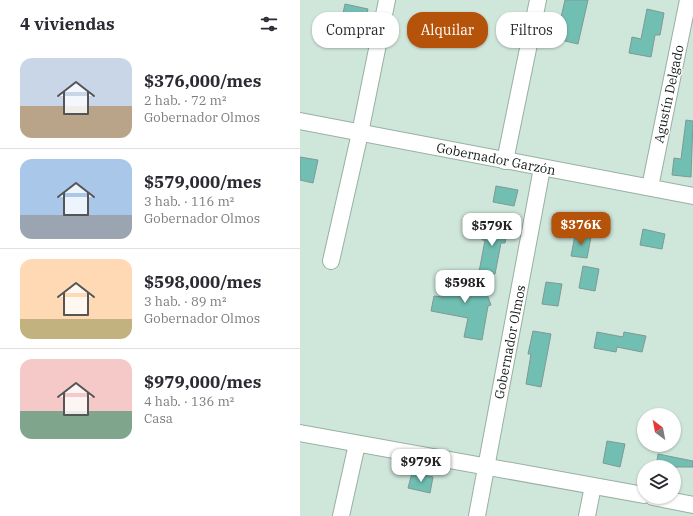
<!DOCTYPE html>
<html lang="es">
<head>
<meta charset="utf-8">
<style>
  body { margin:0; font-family:"IBM Plex Serif",serif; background:#f2f2f3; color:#2b2b33; height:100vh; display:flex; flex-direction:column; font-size:15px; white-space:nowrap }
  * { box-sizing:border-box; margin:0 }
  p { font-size:13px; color:#7c7c81 }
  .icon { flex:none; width:22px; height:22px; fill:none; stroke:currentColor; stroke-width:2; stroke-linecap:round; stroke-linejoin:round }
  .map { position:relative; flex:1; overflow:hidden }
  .panel { display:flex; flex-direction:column; background:#fff; width:300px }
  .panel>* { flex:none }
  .guide { position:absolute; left:12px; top:12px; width:321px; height:36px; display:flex; gap:8px }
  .needle { width:26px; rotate:328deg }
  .buttons { position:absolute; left:337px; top:408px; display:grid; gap:8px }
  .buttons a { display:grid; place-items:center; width:44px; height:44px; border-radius:50%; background:#fff; box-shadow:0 1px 3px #0004; font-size:20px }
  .price { position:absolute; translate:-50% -34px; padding:0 9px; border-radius:8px; background:#fff; color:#222; font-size:13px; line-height:26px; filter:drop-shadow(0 1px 2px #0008) }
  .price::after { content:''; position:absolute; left:50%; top:24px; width:12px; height:9px; margin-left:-6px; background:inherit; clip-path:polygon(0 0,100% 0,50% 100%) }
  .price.selected { background:#b45309; color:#fff }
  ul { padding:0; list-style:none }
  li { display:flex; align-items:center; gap:12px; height:100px; padding:0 20px }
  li+li { border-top:1px solid #e1e1e2 }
  li span { display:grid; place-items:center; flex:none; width:112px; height:80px; border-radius:12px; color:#555 }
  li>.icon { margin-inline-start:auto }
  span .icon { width:48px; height:48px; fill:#fffc; stroke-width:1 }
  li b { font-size:17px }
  h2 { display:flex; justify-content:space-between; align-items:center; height:48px; padding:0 20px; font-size:17px }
  .chip { padding:0 14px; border-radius:16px; background:#fff; box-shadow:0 1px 3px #0004; font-size:14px; line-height:36px }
  .chip.selected { background:#b45309; color:#fff }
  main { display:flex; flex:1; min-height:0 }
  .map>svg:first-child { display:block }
  .building { fill:#71beb2; stroke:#809994 }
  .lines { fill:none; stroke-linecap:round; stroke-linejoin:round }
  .minor-casing { stroke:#99afa4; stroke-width:18 }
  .minor { stroke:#fff; stroke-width:16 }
  .labels { text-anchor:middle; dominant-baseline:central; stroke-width:3; stroke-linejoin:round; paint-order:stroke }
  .street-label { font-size:13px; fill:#141c18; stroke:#fff }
</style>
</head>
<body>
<main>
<section class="panel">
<h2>4 viviendas<svg class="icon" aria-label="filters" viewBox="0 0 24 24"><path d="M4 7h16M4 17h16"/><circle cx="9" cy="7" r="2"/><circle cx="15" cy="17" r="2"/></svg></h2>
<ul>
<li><span style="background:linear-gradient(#c9d6e8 60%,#b9a48a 0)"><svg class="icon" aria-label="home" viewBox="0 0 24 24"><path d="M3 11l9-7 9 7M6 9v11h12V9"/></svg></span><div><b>$376,000/mes</b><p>2 hab. · 72 m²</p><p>Gobernador Olmos</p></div></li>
<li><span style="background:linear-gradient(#a9c7e8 70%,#9aa5b1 0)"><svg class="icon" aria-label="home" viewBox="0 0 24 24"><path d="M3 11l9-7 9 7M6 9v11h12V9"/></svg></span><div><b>$579,000/mes</b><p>3 hab. · 116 m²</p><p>Gobernador Olmos</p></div></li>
<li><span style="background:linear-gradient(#ffd9b3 75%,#c2b280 0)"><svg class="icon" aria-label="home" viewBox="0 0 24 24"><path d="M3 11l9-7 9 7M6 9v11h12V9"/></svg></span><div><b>$598,000/mes</b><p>3 hab. · 89 m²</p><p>Gobernador Olmos</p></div></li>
<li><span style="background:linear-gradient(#f6c9c9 65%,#7fa58c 0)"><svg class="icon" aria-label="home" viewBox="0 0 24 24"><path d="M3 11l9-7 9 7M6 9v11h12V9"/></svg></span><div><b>$979,000/mes</b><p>4 hab. · 136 m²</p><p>Casa</p></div></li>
</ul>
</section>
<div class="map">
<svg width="393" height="516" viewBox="0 0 393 516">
  <rect width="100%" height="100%" fill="#cfe6db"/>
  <!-- building -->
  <g class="building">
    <path d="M265,0h23l-10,44 -22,-5z"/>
    <path d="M45,4l23,5 -5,22 -23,-4z"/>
    <path d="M347,9l17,4 -4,22h-5l-4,22 -22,-4 3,-16 9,2z"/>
    <path d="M386,120l7,1 -2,56 -19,-2 2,-17 7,1z"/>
    <path d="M0,157l18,3 -5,23 -13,-3z"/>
    <path d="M196,186l22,4 -4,16 -21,-4z"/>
    <path d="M185,223l23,3 -3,17h-4l-6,31 -16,-2 6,-32h-3z"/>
    <path d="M343,229l22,5 -3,15 -22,-4z"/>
    <path d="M275,235l16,2 -4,21 -16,-2z"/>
    <path d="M283,266l16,3 -4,22 -16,-3z"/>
    <path d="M151,270l24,20 4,-18 12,33 -3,1 -6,34 -18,-3 4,-19 -37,-7 3,-15 9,1z"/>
    <path d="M246,282l16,2 -4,22 -16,-2z"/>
    <path d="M233,331l18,3 -10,53 -15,-3 5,-30h-3z"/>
    <path d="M297,332l26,5 1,-5 22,4 -4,16 -25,-5 -1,5 -22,-4z"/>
    <path d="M307,441l18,3 -5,23 -17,-4z"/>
    <path d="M358,454l35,7v6h-37z"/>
    <path d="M112,473l21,4 -3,16 -22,-5z"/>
  </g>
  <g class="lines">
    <defs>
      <g id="minor">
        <path d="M0,121l393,75"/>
        <path d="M205,161l33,-161"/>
        <path d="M350,187l38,-187"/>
        <path d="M31,261l29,-128 27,-133"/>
        <path d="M0,433l344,62"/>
        <path d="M353,497l40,8"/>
        <path d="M41,516l16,-72"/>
        <path d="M177,516l65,-348"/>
        <path d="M287,516l6,-30"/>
      </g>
    </defs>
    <!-- minor casing -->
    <use href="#minor" class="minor-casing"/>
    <!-- minor -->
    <use href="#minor" class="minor"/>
  </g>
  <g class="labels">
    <!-- street labels -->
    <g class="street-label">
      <text transform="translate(369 94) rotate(-78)">Agustín Delgado</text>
      <text transform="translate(196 159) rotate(11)">Gobernador Garzón</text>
      <text transform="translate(210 342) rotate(-79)">Gobernador Olmos</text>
    </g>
  </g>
</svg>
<div class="buttons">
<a><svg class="needle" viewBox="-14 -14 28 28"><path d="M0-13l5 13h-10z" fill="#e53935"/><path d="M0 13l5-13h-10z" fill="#7c7c81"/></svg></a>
<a><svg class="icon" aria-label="layers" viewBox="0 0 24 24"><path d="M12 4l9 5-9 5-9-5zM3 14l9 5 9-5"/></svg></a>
</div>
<b class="price selected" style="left:281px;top:246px">$376K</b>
<b class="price" style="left:192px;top:247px">$579K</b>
<b class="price" style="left:165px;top:304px">$598K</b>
<b class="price" style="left:121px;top:483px">$979K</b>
<div class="guide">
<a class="chip">Comprar</a>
<a class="chip selected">Alquilar</a>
<a class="chip">Filtros</a>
</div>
</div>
</main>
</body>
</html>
